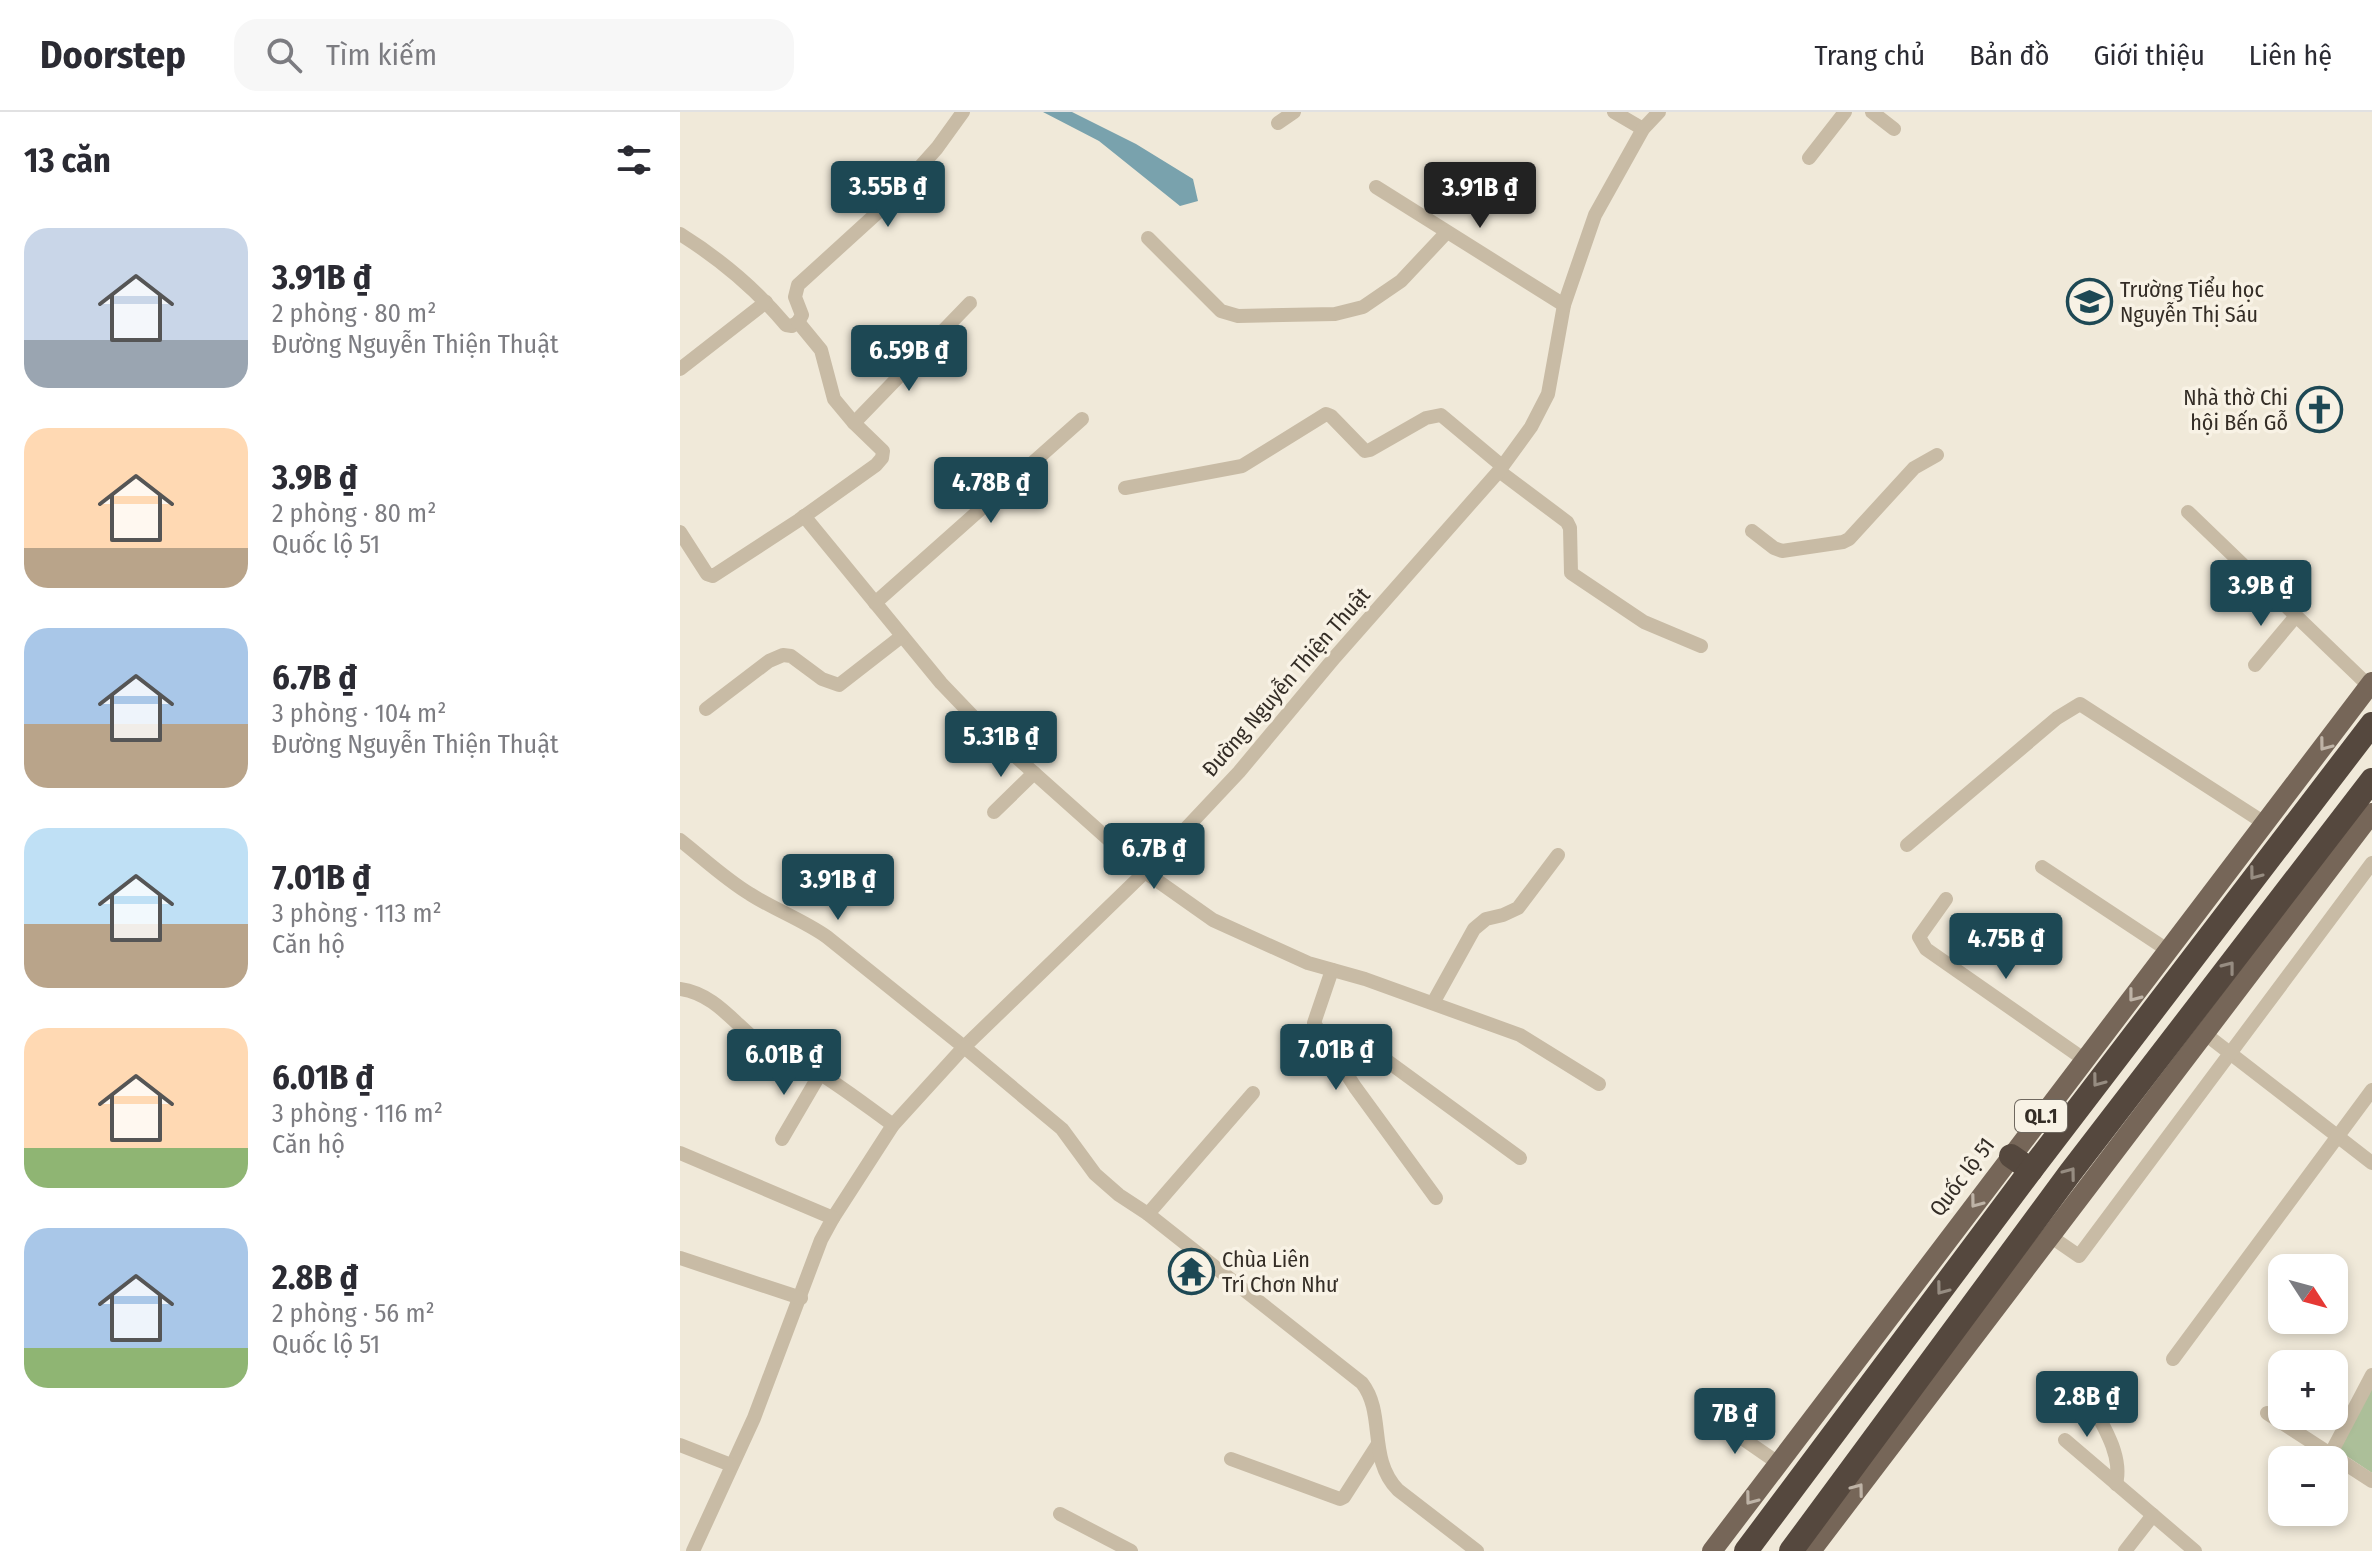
<!DOCTYPE html>
<html lang="vi">
<head>
<meta charset="utf-8">
<style>
  body { margin:0; font-family:"Fira Sans Condensed",sans-serif; background:#f7f7f7; color:#2b2b33; height:100vh; display:flex; flex-direction:column; font-size:30px; white-space:nowrap }
  * { box-sizing:border-box; margin:0 }
  p { font-size:26px; color:#7c7c81 }
  .icon { flex:none; width:44px; height:44px; fill:none; stroke:currentColor; stroke-width:2; stroke-linecap:round; stroke-linejoin:round }
  .map { position:relative; flex:1; overflow:hidden }
  .sheet { display:flex; flex-direction:column; background:#fff; width:680px }
  .sheet>* { flex:none }
  .needle { width:52px; rotate:126deg }
  .controls { position:absolute; left:1588px; top:1142px; display:grid; gap:16px }
  .controls a { display:grid; place-items:center; width:80px; height:80px; border-radius:16px; background:#fff; box-shadow:0 4px 12px #0003; font-size:40px }
  .price { position:absolute; translate:-50% -68px; padding:0 18px; border-radius:8px; background:#1d4854; color:#fff; font-size:26px; line-height:52px; filter:drop-shadow(0 2px 4px #0008) }
  .price::after { content:''; position:absolute; left:50%; top:48px; width:24px; height:18px; margin-left:-12px; background:inherit; clip-path:polygon(0 0,100% 0,50% 100%) }
  .price.current { background:#222; color:#fff }
  ul { padding:0; list-style:none }
  li { display:flex; align-items:center; gap:24px; height:200px; padding:0 24px }
  li span { display:grid; place-items:center; flex:none; width:224px; height:160px; border-radius:24px; color:#555 }
  li>.icon { margin-inline-start:auto }
  span .icon { width:96px; height:96px; fill:#fffc; stroke-width:1 }
  li b { font-size:34px }
  h2 { display:flex; justify-content:space-between; align-items:center; height:96px; padding:0 24px; font-size:34px }
  header { display:flex; align-items:center; gap:48px; box-sizing:border-box; height:112px; padding:0 40px; background:#fff; border-bottom:2px solid #e1e1e2 }
  header strong { font-size:38px }
  nav { display:flex; gap:44px; margin-inline-start:auto; font-size:28px }
  .search { width:560px; height:72px; background:#f7f7f7; display:flex; align-items:center; gap:20px; box-sizing:border-box; padding:0 28px; border-radius:24px; color:#7c7c81; font-size:30px }
  main { display:flex; flex:1; min-height:0 }
  .map>svg:first-child { display:block }
  .green { fill:#acbf99 }
  .water { fill:#79a2ad }
  .lines { fill:none; stroke-linecap:round; stroke-linejoin:round }
  .street { stroke:#c8bba5; stroke-width:14 }
  .primary { stroke:#766658; stroke-width:20 }
  .highway { stroke:#55483e; stroke-width:24 }
  .oneway { stroke:#beb3a6 }
  .oneway2 { stroke:#968c81 }
  .labels { text-anchor:middle; dominant-baseline:central; stroke-width:7; stroke-linejoin:round; paint-order:stroke }
  .shield { fill:#f8f2e5; stroke:#6f685f; stroke-width:2 }
  .shield-label { font-size:20px; font-weight:bold; fill:#342d26 }
  .poi-label { font-size:22px; fill:#342d26; stroke:#f8f2e5; text-anchor:start }
  .street-label { font-size:22px; fill:#342d26; stroke:#f8f2e5 }
</style>
</head>
<body>
<header>
<strong>Doorstep</strong>
<div class="search"><svg class="icon" aria-label="search" viewBox="0 0 24 24"><circle cx="10" cy="10" r="6"/><path d="M15 15l6 6"/></svg>Tìm kiếm</div>
<nav><a>Trang chủ</a><a>Bản đồ</a><a>Giới thiệu</a><a>Liên hệ</a></nav>
</header>
<main>
<section class="sheet">
<h2>13 căn<svg class="icon" aria-label="filters" viewBox="0 0 24 24"><path d="M4 7h16M4 17h16"/><circle cx="9" cy="7" r="2"/><circle cx="15" cy="17" r="2"/></svg></h2>
<ul>
<li><span style="background:linear-gradient(#c9d6e8 70%,#9aa5b1 0)"><svg class="icon" aria-label="home" viewBox="0 0 24 24"><path d="M3 11l9-7 9 7M6 9v11h12V9"/></svg></span><div><b>3.91B ₫</b><p>2 phòng · 80 m²</p><p>Đường Nguyễn Thiện Thuật</p></div></li>
<li><span style="background:linear-gradient(#ffd9b3 75%,#b9a48a 0)"><svg class="icon" aria-label="home" viewBox="0 0 24 24"><path d="M3 11l9-7 9 7M6 9v11h12V9"/></svg></span><div><b>3.9B ₫</b><p>2 phòng · 80 m²</p><p>Quốc lộ 51</p></div></li>
<li><span style="background:linear-gradient(#a9c7e8 60%,#b9a48a 0)"><svg class="icon" aria-label="home" viewBox="0 0 24 24"><path d="M3 11l9-7 9 7M6 9v11h12V9"/></svg></span><div><b>6.7B ₫</b><p>3 phòng · 104 m²</p><p>Đường Nguyễn Thiện Thuật</p></div></li>
<li><span style="background:linear-gradient(#bfe0f5 60%,#b9a48a 0)"><svg class="icon" aria-label="home" viewBox="0 0 24 24"><path d="M3 11l9-7 9 7M6 9v11h12V9"/></svg></span><div><b>7.01B ₫</b><p>3 phòng · 113 m²</p><p>Căn hộ</p></div></li>
<li><span style="background:linear-gradient(#ffd9b3 75%,#8fb573 0)"><svg class="icon" aria-label="home" viewBox="0 0 24 24"><path d="M3 11l9-7 9 7M6 9v11h12V9"/></svg></span><div><b>6.01B ₫</b><p>3 phòng · 116 m²</p><p>Căn hộ</p></div></li>
<li><span style="background:linear-gradient(#a9c7e8 75%,#8fb573 0)"><svg class="icon" aria-label="home" viewBox="0 0 24 24"><path d="M3 11l9-7 9 7M6 9v11h12V9"/></svg></span><div><b>2.8B ₫</b><p>2 phòng · 56 m²</p><p>Quốc lộ 51</p></div></li>
</ul>
</section>
<div class="map">
<svg width="1692" height="1439" viewBox="0 0 1692 1439">
  <rect width="100%" height="100%" fill="#f0e9d9"/>
  <!-- green -->
  <path class="green" d="M1692,1276v85l-33,-22z"/>
  <!-- water -->
  <path class="water" d="M363,0h29l64,32 57,35 5,22 -18,5 -81,-65z"/>
  <g class="lines">
    <!-- street -->
    <g class="street">
      <path d="M934,0l29,17"/>
      <path d="M1192,0l22,17"/>
      <path d="M598,11l16,-11"/>
      <path d="M1129,46l36,-46"/>
      <path d="M696,75l188,118"/>
      <path d="M0,122c40,25 75,54 106,91l6,1 6,-4 23,28 13,49 20,24 29,28 -1,7 -6,7 -77,55 -86,56 -6,-2 -27,-42"/>
      <path d="M468,126l73,73 17,5 97,-2 28,-7 38,-26 46,-49"/>
      <path d="M118,210l4,-7 -7,-18 3,-12 89,-81 50,-56 26,-36"/>
      <path d="M0,257l86,-67"/>
      <path d="M174,311l116,-120"/>
      <path d="M819,359l68,51 3,6 1,45 73,49 57,24"/>
      <path d="M445,376l117,-22 84,-52 5,2 34,35 5,-1 56,-32 15,-3 61,51"/>
      <path d="M1508,400l181,174"/>
      <path d="M124,404l137,167 46,48 158,141 68,48 95,43 57,16 155,56 79,49"/>
      <path d="M1072,419l22,17 8,3 61,-9 6,-3 65,-71 23,-13"/>
      <path d="M195,491l207,-184"/>
      <path d="M1575,553l41,-49"/>
      <path d="M26,597l63,-48 14,-6 8,1 31,23 17,6 63,-49"/>
      <path d="M314,700l40,-39"/>
      <path d="M0,728c23,18 45,39 70,54 25,16 53,26 77,43l137,110 -71,78 -60,93 -12,22 -67,178 -61,133"/>
      <path d="M1227,733l150,-127 23,-14 186,120"/>
      <path d="M1362,755l127,84"/>
      <path d="M1266,787l-27,38 7,12 159,111"/>
      <path d="M652,858l-18,53 41,64 81,111"/>
      <path d="M0,877c37,5 57,39 86,59 13,8 27,10 40,17 30,17 59,40 87,60"/>
      <path d="M753,891l41,-74 12,-10 17,-4 15,-7 40,-53"/>
      <path d="M1524,921l168,130"/>
      <path d="M657,947l42,-4 141,103"/>
      <path d="M102,1027l38,-65"/>
      <path d="M0,1041l153,65"/>
      <path d="M468,1102l105,-121"/>
      <path d="M1370,1124l29,20 293,-393"/>
      <path d="M0,1146l121,40"/>
      <path d="M1493,1247l199,-269"/>
      <path d="M1405,1280c13,26 39,61 31,92"/>
      <path d="M1587,1301l105,68"/>
      <path d="M1033,1306l65,45"/>
      <path d="M1385,1328l130,111"/>
      <path d="M0,1333l51,20"/>
      <path d="M1651,1341l41,-78"/>
      <path d="M551,1347l109,40 4,-2 34,-53"/>
      <path d="M380,1402l71,37"/>
      <path d="M797,1439l-79,-61c-31,-32 -12,-76 -36,-107l-214,-169 -29,-19 -24,-21 -33,-45 -98,-82 181,-175 94,-100 96,-115 164,-186 32,-44 17,-33 16,-89 31,-90 48,-86 16,-17"/>
      <path d="M1445,1439l28,-36"/>
    </g>
    <!-- primary -->
    <g class="primary">
      <path d="M1032,1439l660,-869"/>
      <path d="M1131,1439l561,-738"/>
    </g>
    <!-- highway -->
    <g class="highway">
      <path d="M1331,1044l20,14"/>
      <path d="M1066,1439l285,-381 341,-446"/>
      <path d="M1111,1439l279,-378 302,-393"/>
    </g>
  </g>
  <!-- one-way arrows -->
  <defs><path id="oneway-chevron" d="M-2-3.5L2.5 0L-2 3.5" fill="none" stroke-width="1.6" stroke-linecap="round" stroke-linejoin="round" transform="scale(2)"/></defs>
  <g class="oneway">
    <use href="#oneway-chevron" transform="translate(1645 633) rotate(127)"/>
    <use href="#oneway-chevron" transform="translate(1454 884) rotate(128)"/>
    <use href="#oneway-chevron" transform="translate(1296 1090) rotate(127)"/>
    <use href="#oneway-chevron" transform="translate(1178 1377) rotate(-53)"/>
    <use href="#oneway-chevron" transform="translate(1071 1387) rotate(127)"/>
  </g>
  <g class="oneway2">
    <use href="#oneway-chevron" transform="translate(1575 762) rotate(127)"/>
    <use href="#oneway-chevron" transform="translate(1549 855) rotate(-52)"/>
    <use href="#oneway-chevron" transform="translate(1418 969) rotate(127)"/>
    <use href="#oneway-chevron" transform="translate(1390 1061) rotate(-53)"/>
    <use href="#oneway-chevron" transform="translate(1262 1177) rotate(127)"/>
  </g>
  <!-- icons -->
  <defs>
    <symbol id="school-ring" viewBox="-11 -11 22 22"><circle r="9.5" fill="#f8f2e5" stroke="#1d4854" stroke-width="1.5"/><path d="M0-5L7-2L0 1L-7-2ZM-4 1L0 2.5L4 1V4Q0 6-4 4Z" fill="#1d4854"/></symbol>
    <symbol id="church-ring" viewBox="-11 -11 22 22"><circle r="9.5" fill="#f8f2e5" stroke="#1d4854" stroke-width="1.5"/><path d="M-1.2-6h2.4v3.5h3.3v2.4h-3.3V6h-2.4V-.1h-3.3v-2.4h3.3Z" fill="#1d4854"/></symbol>
    <symbol id="temple-ring" viewBox="-11 -11 22 22"><circle r="9.5" fill="#f8f2e5" stroke="#1d4854" stroke-width="1.5"/><path d="M0-6L5-2H3V0L6.5 2.5H4V6H1.5V3h-3V6H-4V2.5H-6.5L-3 0V-2H-5Z" fill="#1d4854"/></symbol>
  </defs>
  <g fill-rule="evenodd">
    <use href="#school-ring" x="1384" y="164" width="51" height="51"/>
    <use href="#church-ring" x="1614" y="272" width="51" height="51"/>
    <use href="#temple-ring" x="486" y="1134" width="51" height="51"/>
  </g>
  <g class="labels">
    <!-- shield labels -->
    <rect class="shield" x="1335" y="988" width="52" height="32" rx="6"/>
    <g class="shield-label">
      <text x="1361" y="1004">QL.1</text>
    </g>
    <!-- poi labels -->
    <g class="poi-label">
      <text x="1440" y="177">Trường Tiểu học<tspan x="1440" dy="25">Nguyễn Thị Sáu</tspan></text>
      <text x="1608" y="285" text-anchor="end">Nhà thờ Chi<tspan x="1608" dy="25">hội Bến Gỗ</tspan></text>
      <text x="542" y="1147">Chùa Liên<tspan x="542" dy="25">Trí Chơn Như</tspan></text>
    </g>
    <!-- street labels -->
    <g class="street-label">
      <text transform="translate(606 570) rotate(-49)">Đường Nguyễn Thiện Thuật</text>
      <text transform="translate(1282 1065) rotate(-53)">Quốc lộ 51</text>
    </g>
  </g>
</svg>
<div class="controls">
<a><svg class="needle" viewBox="-14 -14 28 28"><path d="M0-13l5 13h-10z" fill="#e53935"/><path d="M0 13l5-13h-10z" fill="#7c7c81"/></svg></a>
<a>+</a>
<a>−</a>
</div>
<b class="price" style="left:208px;top:117px">3.55B ₫</b>
<b class="price current" style="left:800px;top:118px">3.91B ₫</b>
<b class="price" style="left:229px;top:281px">6.59B ₫</b>
<b class="price" style="left:311px;top:413px">4.78B ₫</b>
<b class="price" style="left:1581px;top:516px">3.9B ₫</b>
<b class="price" style="left:321px;top:667px">5.31B ₫</b>
<b class="price" style="left:474px;top:779px">6.7B ₫</b>
<b class="price" style="left:158px;top:810px">3.91B ₫</b>
<b class="price" style="left:1326px;top:869px">4.75B ₫</b>
<b class="price" style="left:656px;top:980px">7.01B ₫</b>
<b class="price" style="left:104px;top:985px">6.01B ₫</b>
<b class="price" style="left:1407px;top:1327px">2.8B ₫</b>
<b class="price" style="left:1055px;top:1344px">7B ₫</b>
</div>
</main>
</body>
</html>
